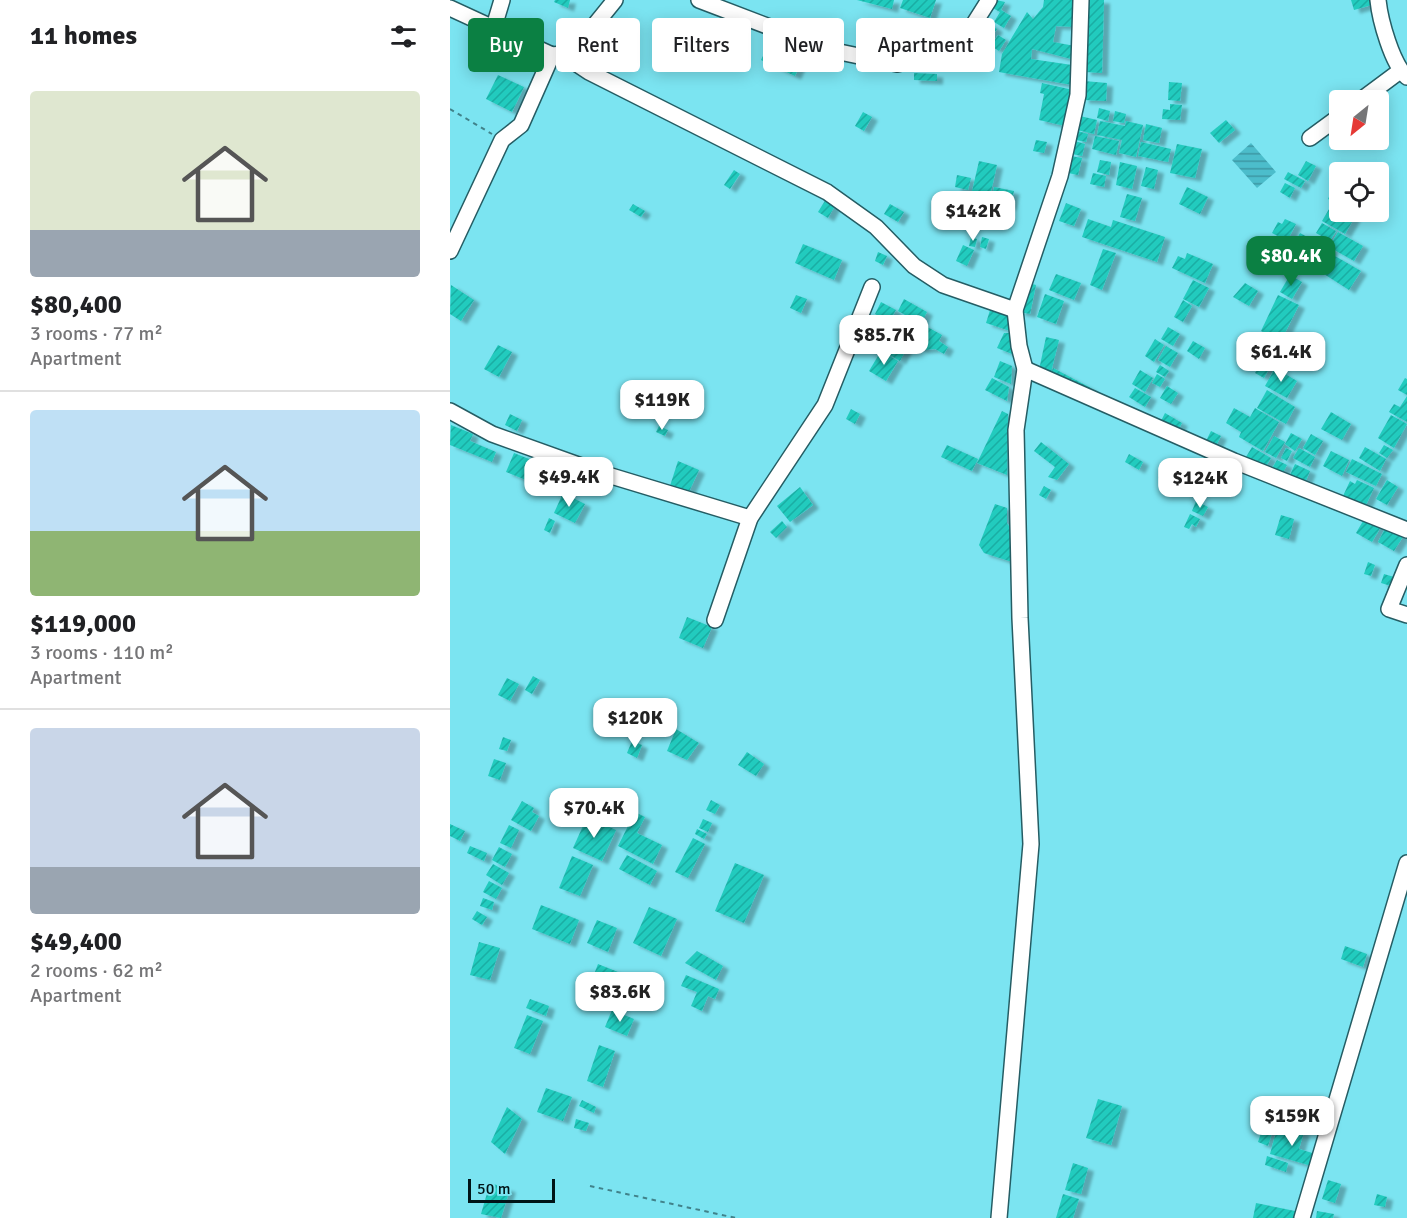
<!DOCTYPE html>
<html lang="en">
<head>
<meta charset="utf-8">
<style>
  body { margin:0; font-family:Signika,sans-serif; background:#f2f2f2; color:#202124; height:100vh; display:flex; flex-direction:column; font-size:22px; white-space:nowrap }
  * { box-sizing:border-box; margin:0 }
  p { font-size:20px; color:#757577 }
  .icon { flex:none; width:33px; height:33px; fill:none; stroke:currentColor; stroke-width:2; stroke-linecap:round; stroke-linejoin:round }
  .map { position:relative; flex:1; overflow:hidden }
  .sheet { display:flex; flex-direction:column; background:#fff; width:450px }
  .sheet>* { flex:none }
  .hud { position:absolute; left:18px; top:18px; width:570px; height:54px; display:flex; gap:12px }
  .needle { width:39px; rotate:210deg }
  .buttons { position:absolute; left:879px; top:90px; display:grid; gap:12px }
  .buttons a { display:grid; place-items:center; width:60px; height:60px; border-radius:6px; background:#fff; box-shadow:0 3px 15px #0003; font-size:30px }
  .scale { position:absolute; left:18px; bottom:15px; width:87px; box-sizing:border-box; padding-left:6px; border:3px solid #001417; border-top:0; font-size:16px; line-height:21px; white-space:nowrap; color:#001417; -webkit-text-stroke:4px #7be4f1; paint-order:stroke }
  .price { position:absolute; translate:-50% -51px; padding:0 14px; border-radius:12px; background:#fff; color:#222; font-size:20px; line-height:39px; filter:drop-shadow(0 2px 3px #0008) }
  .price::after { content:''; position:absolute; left:50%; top:36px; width:18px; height:14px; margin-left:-9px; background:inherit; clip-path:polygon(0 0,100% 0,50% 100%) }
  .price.on { background:#0b8043; color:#fff }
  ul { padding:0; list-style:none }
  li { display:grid; align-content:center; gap:12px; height:318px; padding:0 30px }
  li+li { border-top:2px solid #e0e0e0 }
  li span { display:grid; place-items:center; height:186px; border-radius:6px; color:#555 }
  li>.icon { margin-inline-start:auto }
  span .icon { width:108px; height:108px; fill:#fffc; stroke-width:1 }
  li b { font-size:26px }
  h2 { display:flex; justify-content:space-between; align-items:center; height:72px; padding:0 30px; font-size:26px }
  .pill { padding:0 21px; border-radius:6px; background:#fff; box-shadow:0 3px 15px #0003; font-size:21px; line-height:54px }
  .pill.on { background:#0b8043; color:#fff }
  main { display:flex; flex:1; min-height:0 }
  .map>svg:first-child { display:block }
  .water { fill:url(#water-rules) }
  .building { fill:url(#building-hatch); filter:url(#shadow) }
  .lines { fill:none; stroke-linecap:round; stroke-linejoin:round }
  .minor-casing { stroke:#255d64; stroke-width:18 }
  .path { stroke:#41828a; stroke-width:2; stroke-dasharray:4.5 4.5; stroke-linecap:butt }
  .minor { stroke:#fff; stroke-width:15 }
</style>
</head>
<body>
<main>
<section class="sheet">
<h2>11 homes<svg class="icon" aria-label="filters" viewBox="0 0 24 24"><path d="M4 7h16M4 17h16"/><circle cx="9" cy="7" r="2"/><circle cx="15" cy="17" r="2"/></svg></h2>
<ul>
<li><span style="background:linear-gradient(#dfe7d0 75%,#9aa5b1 0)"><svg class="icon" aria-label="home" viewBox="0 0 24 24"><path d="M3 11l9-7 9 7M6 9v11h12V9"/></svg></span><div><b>$80,400</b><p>3 rooms · 77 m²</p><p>Apartment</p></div></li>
<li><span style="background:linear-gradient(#bfe0f5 65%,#8fb573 0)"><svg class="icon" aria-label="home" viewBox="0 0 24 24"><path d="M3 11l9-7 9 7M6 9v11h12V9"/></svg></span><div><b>$119,000</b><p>3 rooms · 110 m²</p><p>Apartment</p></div></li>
<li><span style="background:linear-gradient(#c9d6e8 75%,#9aa5b1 0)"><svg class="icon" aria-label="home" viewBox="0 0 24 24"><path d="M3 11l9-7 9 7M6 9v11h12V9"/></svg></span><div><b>$49,400</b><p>2 rooms · 62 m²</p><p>Apartment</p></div></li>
</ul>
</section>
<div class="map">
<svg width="957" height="1218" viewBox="0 0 957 1218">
  <defs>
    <pattern id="water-rules" width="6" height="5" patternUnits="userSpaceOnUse" patternTransform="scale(1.5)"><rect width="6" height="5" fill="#4cbdcb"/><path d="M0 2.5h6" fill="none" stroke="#3d98a4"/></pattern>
    <pattern id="building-hatch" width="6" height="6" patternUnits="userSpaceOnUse" patternTransform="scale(1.5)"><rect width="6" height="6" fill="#21cbbe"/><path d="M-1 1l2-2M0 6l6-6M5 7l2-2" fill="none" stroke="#1cada3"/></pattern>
    <filter id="shadow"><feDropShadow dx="6" dy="3.5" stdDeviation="1.5" flood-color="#0004"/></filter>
  </defs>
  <rect width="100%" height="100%" fill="#7be4f1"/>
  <!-- water -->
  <path class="water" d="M801,143l25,29 -19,16 -25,-28z"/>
  <!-- building -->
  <g class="building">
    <path d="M105,0h15l-2,8 -14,-6z"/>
    <path d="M407,0h37l-2,9z"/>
    <path d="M453,0h33l-6,18 -30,-10z"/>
    <path d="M546,0l9,2 -4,8 10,6 -7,12 -10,-6 6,-10 -9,-5z"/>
    <path d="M594,0h32v27l-20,-1 -3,16 22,4v14l-43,-11 -1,10 41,6v20l-73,-13 3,-18 25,-42 6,7 10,-12z"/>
    <path d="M637,0h17l-2,73 -17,-1z"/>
    <path d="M901,0h22l2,4 -21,6z"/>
    <path d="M537,22l10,7 -15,20 -9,-7z"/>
    <path d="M548,35l8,5 -7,11 -8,-5z"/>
    <path d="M518,39l5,9 -12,7 -5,-9z"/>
    <path d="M321,40l33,16 -9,20 -34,-16z"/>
    <path d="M464,73l23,1v7l-23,-1z"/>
    <path d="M48,75l26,12 -12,25 -26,-13z"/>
    <path d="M634,81l23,2 -1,18 -23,-1z"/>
    <path d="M719,82l13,1 -2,18 -12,-1z"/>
    <path d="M592,83l31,7 -8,36 -26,-6 5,-26 -4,-1z"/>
    <path d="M720,104l12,1 -2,15 -18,-1 1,-10 7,1z"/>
    <path d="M649,108l11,3 -2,10 -11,-3z"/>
    <path d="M665,111l11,3 -2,9 -11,-2z"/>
    <path d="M413,112l9,5 -8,14 -9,-5z"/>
    <path d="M630,116l17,4 -3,14 -17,-4z"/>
    <path d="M776,120l9,10 -16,13 -9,-10z"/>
    <path d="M650,121l25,5 1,-5 17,4 -7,32 -17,-4 3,-13 -25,-5z"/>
    <path d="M696,124l16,4 -3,15 -16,-3z"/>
    <path d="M628,131l10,3 -2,8 -10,-2z"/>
    <path d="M645,136l24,5 -3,14 -24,-6z"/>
    <path d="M586,140l11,2 -3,11 -11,-2z"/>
    <path d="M625,141l10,3 -3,12 -10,-2z"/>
    <path d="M691,142l30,7 -3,13 -30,-6z"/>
    <path d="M727,144l25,5 -7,29 -25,-5z"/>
    <path d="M621,156l11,2 -4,17 -10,-2z"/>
    <path d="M650,160l11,2 -2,13 -12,-3z"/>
    <path d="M529,161l18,4 -9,40 -18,-5z"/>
    <path d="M856,161l10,5 -8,15 -10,-6z"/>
    <path d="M670,162l17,4 -5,23 -16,-4z"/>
    <path d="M696,167l12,3 -4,19 -13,-3z"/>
    <path d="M284,170l6,4 -10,15 -6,-4z"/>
    <path d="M838,172l17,9 -4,7 -17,-9z"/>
    <path d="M643,173l13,3 -2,11 -14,-3z"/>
    <path d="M507,175l14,3 -3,12 -13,-3z"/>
    <path d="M886,181l4,2v22l-12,-6z"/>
    <path d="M835,183l10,5 -5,10 -10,-6z"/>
    <path d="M544,187l20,4 -4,16 -19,-5z"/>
    <path d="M737,187l21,10 -8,17 -21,-10z"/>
    <path d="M677,194l15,4 -7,23 -15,-4z"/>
    <path d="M376,199l10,5 -8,14 -10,-6z"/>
    <path d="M616,203l15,6 -7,17 -15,-5z"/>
    <path d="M183,204l12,7 -4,6 -12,-7z"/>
    <path d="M440,204l14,8 -6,10 -14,-8z"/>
    <path d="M516,204l21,4 -3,15 -21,-4z"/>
    <path d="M882,204l8,4v4l15,5 -10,17 -23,-13z"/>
    <path d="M638,219l23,8 2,-7 52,17 -8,25 -75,-25z"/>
    <path d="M835,219l11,5 -9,17 -15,-8 6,-11 4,2z"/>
    <path d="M872,223l14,8 -6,10 -14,-8z"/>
    <path d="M888,232l25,14 -9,15 -25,-14z"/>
    <path d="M850,233l32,17 -8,15 -11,-6 -5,10 -21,-12z"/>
    <path d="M521,237l6,2 -2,8 -6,-1z"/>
    <path d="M532,237l7,2 -3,10 -6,-2z"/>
    <path d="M353,244l39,16 -8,20 -39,-17z"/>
    <path d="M513,245l11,5 -7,16 -11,-5z"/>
    <path d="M653,249l13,4 -14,37 -12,-5z"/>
    <path d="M428,252l9,4 -4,9 -8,-4z"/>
    <path d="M737,253l26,11 -8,19 -33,-15 6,-12 7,3z"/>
    <path d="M885,256l26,15 -12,19 -25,-16z"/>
    <path d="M606,274l25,9 -7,17 -25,-10z"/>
    <path d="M840,275l12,7 -10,17 -12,-7z"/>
    <path d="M743,280l16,8 -10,19 -16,-8z"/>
    <path d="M575,282l11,3 -6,29 -11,-2z"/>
    <path d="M795,283l13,8 -9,15 -16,-9z"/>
    <path d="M1,285l23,15 -13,21 -11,-7z"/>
    <path d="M595,294l19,7 -8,23 -19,-7z"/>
    <path d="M346,295l11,4 -6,14 -11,-5z"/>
    <path d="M828,295l21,10 -18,36 -20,-10z"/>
    <path d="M454,299l23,13 -6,12 -23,-13z"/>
    <path d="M733,300l9,6 -9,16 -9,-5z"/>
    <path d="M431,302l15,8 -7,12 -14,-8z"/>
    <path d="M541,307l25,8 -6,16 -24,-8z"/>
    <path d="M450,315l20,11 -6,11 8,-13 20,11 -3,6 9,6 -4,7 -9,-5 -13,1 -12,-8 -10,19 -19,-11z"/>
    <path d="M420,318l17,9 -7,14 -17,-9z"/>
    <path d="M718,327l12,7 -7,12 -12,-7z"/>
    <path d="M554,333h9l-1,21 -15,-6z"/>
    <path d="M596,337l13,3 -8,32 -12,-2z"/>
    <path d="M705,339l9,6 -10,17 -9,-6z"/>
    <path d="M743,341l12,7 -6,11 -12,-8z"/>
    <path d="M48,345l14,7 -13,25 -15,-8z"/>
    <path d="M716,346l12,7 -8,14 -12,-7z"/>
    <path d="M431,351l17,10 -12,20 -17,-10z"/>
    <path d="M813,359l9,5 -8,14 -9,-5z"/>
    <path d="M550,361l12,5 -1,18 -17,-7z"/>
    <path d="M710,365l9,6 -4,6 -9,-5z"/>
    <path d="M603,368l38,20 -2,5 -39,-17z"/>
    <path d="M825,368l22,13 -10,17 -22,-12z"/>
    <path d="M690,370l13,8 -8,14 -13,-8z"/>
    <path d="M707,374l8,5 -5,8 -8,-4z"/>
    <path d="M542,378l17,9 -2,14 -22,-11z"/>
    <path d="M955,378l2,1v16l-9,-5z"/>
    <path d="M717,386l11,7 -7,11 -11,-6z"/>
    <path d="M685,388l16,9 -6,10 -16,-10z"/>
    <path d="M817,390l28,17 -9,17 -29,-16z"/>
    <path d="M957,396v26l-18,-10 5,-8 6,3z"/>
    <path d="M784,408l16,9 5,-9 24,14 -16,29 -24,-14 2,-5 -15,-9z"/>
    <path d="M401,409l9,5 -5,10 -9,-5z"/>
    <path d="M552,411l6,3 -1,61 -30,-12z"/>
    <path d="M881,412l20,12 -9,16 -21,-11z"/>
    <path d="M715,413l17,10 -4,7 -17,-9z"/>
    <path d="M60,414l12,6 -5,11 -12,-6z"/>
    <path d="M941,415l16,9 -13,24 -16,-10z"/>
    <path d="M1,425l22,9 -3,7 26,11 -4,10 -42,-17z"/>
    <path d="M209,426l9,4 -3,6 -9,-4z"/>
    <path d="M761,431l10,5 -5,10 -10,-5z"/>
    <path d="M841,433l11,6 -7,12 -10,-7z"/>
    <path d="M861,434l12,7 -8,14 -12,-7z"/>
    <path d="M824,436l11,6 -9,16 -11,-6z"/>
    <path d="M591,442l28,22 -12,16 -9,-3 7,-10 -21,-16z"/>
    <path d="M497,445l31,14 -6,12 -31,-14z"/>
    <path d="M934,445l9,5 -6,8 -8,-5z"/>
    <path d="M802,447l19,11 -6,10 -19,-11z"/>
    <path d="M915,447l21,12 -6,12 -21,-13z"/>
    <path d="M836,448l6,3 -5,10 -6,-3z"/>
    <path d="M849,448l16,9 -5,10 -17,-9z"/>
    <path d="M881,451l18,9 -7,16 -19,-10z"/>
    <path d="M64,453l20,8 -8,19 -20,-8z"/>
    <path d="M679,454l14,8 -4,8 -14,-8z"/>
    <path d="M92,457l22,11 -9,20 -23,-11z"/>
    <path d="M902,459l30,15 -6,12 -30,-14z"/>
    <path d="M827,460l10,5 -6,11 -10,-6z"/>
    <path d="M228,461l21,9 -11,24 -19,-5z"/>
    <path d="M845,464l15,7 -5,12 -15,-8z"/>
    <path d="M714,465l26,12 -6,14 -26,-13z"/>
    <path d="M907,480l17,8 -9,19 -22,-11 7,-15 5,3z"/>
    <path d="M937,480l11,7 -11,18 -11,-6z"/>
    <path d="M594,486l7,4 -5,9 -7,-4z"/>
    <path d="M350,487l13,18 -23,17 -13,-16z"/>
    <path d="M113,493l22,11 -10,19 -21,-10z"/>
    <path d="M746,501l12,6 -5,9 -11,-5z"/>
    <path d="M545,504l12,4v15l7,11 -4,13 4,8 -2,7 -28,-9 -5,-8z"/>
    <path d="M740,514l10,5 -4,8 -4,-3 -3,5 -5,-2z"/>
    <path d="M831,515l13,4 -5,20 -14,-4z"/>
    <path d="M916,516l16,9 -10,17 -16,-9z"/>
    <path d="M99,518l6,3 -5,12 -6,-3z"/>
    <path d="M332,521l5,6 -11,11 -6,-6z"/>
    <path d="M937,525l17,10 -10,16 -16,-9z"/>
    <path d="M918,562l7,3 -4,11 -7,-2z"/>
    <path d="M934,574l10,3 -3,9 -10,-3z"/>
    <path d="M237,617l25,10 -9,21 -24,-10z"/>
    <path d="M83,676l7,4 -8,14 -7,-4z"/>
    <path d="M57,678l12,6 -9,17 -12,-6z"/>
    <path d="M226,729l23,14 -12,17 -20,-9z"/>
    <path d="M53,737l8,3 -4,11 -8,-2z"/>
    <path d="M182,741l10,4 -5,13 -10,-5z"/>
    <path d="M297,752l17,12 -8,12 -18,-11z"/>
    <path d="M44,759l12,4 -6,17 -12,-4z"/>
    <path d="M261,800l9,5 -5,9 -9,-4z"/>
    <path d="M72,801l12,7 -2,4 7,4 -8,15 -20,-11z"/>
    <path d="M185,812l10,5 -8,16 25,12 -9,19 -35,-18z"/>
    <path d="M137,817l29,13 -14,31 -29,-13z"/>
    <path d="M253,819l9,4 -4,9 -9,-4z"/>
    <path d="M0,824l15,7 -5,10 -10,-5z"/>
    <path d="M59,825l10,5 -8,18 -11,-5z"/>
    <path d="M247,829l10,5 -3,5 -9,-5z"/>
    <path d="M243,838l12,6 -17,34 -13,-6z"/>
    <path d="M20,846l17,7 -3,8 -17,-8z"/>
    <path d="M49,847l13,7 -7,13 -13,-7z"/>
    <path d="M177,855l30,16 -7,14 -31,-16z"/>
    <path d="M122,856l21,9 -13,31 -21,-8z"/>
    <path d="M285,863l29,12 -20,48 -29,-12z"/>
    <path d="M43,864l16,9 -7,12 -16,-10z"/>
    <path d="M39,881l13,7 -6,11 -13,-7z"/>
    <path d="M33,898l11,4 -2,8 -12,-4z"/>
    <path d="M91,905l38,15 -9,24 -38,-15z"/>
    <path d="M199,907l28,12 -16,37 -28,-13z"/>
    <path d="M27,911l10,6 -5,8 -10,-6z"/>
    <path d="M147,920l20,8 -9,24 -21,-9z"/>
    <path d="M29,942l21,6 -10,32 -20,-5z"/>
    <path d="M895,946l22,8 -4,13 -22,-8z"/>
    <path d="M247,951l26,15 -7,14 -31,-17z"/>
    <path d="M148,964l20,8 -8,21 -20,-8z"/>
    <path d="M236,975l33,14 -4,10 -7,-3 -6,15 -11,-5 6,-14 -16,-6z"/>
    <path d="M80,999l19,7 -3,10 -20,-8z"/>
    <path d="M162,1010l22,9 -7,17 -22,-9z"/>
    <path d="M77,1015l16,6 -13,33 -16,-6z"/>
    <path d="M149,1045l16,6 -12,36 -16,-6z"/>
    <path d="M96,1088l26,9 -9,24 -26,-9z"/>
    <path d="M648,1099l24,7 -11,39 -25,-7z"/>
    <path d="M132,1100l14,7 -2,6 -15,-7z"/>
    <path d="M57,1107l15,12 -17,35 -14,-12z"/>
    <path d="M126,1119l13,4 -3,8 -12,-3z"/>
    <path d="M828,1125l26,7 -5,17 20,6 -4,12 -45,-13z"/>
    <path d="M813,1127l10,3 -5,16 -10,-4z"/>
    <path d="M817,1156l21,7 -2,9 -21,-7z"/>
    <path d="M623,1163l15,5 -7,26 -16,-4z"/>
    <path d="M878,1180l13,4 -6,19 -13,-4z"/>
    <path d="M40,1183l20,6 -9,29 -20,-4z"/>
    <path d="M613,1194l16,5 -6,19h-17z"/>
    <path d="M927,1194l10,3 -2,10 -11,-2z"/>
    <path d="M806,1203l39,8 -1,7h-41z"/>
    <path d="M867,1211l17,3 -1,4h-17z"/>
  </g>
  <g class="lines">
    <defs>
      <g id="minor">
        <path d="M249,0l131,50 67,14 35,-8 33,-18 24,-38"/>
        <path d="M928,0c2,20 14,64 29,77"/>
        <path d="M0,8l102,47 20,-2 43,-53"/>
        <path d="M43,30l9,-30"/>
        <path d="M115,56l24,16 238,120 49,35 38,39 29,19 72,25"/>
        <path d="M911,100l39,-29"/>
        <path d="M860,138l30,-22"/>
        <path d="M0,251l52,-111 19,-15 31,-70"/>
        <path d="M575,369l209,92 173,69"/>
        <path d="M0,411l42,23 106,38 152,46"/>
        <path d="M957,565l-18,44 18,6"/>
        <path d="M265,620l35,-102 75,-113 47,-118"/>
        <path d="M549,1218l32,-374 -11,-226 -4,-188 9,-61 -6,-23 -4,-36 45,-134 18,-81 3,-95"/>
        <path d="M852,1218l105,-355"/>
      </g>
    </defs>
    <!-- minor casing -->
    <use href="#minor" class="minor-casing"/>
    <!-- path -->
    <g class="path">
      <path d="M0,109l42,25"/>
      <path d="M140,1186l146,32"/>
    </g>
    <!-- minor -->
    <use href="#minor" class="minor"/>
  </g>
</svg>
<div class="buttons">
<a><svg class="needle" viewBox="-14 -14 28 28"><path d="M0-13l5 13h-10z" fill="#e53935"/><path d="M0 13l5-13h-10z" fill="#757577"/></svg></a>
<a><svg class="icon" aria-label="locate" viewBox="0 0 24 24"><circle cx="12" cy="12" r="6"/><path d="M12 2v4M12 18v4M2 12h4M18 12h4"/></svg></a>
</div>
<div class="scale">50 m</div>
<b class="price" style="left:523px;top:242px">$142K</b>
<b class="price on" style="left:841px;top:287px">$80.4K</b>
<b class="price" style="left:434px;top:366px">$85.7K</b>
<b class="price" style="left:831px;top:383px">$61.4K</b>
<b class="price" style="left:212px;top:431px">$119K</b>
<b class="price" style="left:119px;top:508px">$49.4K</b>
<b class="price" style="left:750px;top:509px">$124K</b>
<b class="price" style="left:185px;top:749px">$120K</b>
<b class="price" style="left:144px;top:839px">$70.4K</b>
<b class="price" style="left:170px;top:1023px">$83.6K</b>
<b class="price" style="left:842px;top:1147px">$159K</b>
<div class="hud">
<a class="pill on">Buy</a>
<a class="pill">Rent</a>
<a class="pill">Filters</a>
<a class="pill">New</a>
<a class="pill">Apartment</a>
</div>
</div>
</main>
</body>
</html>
